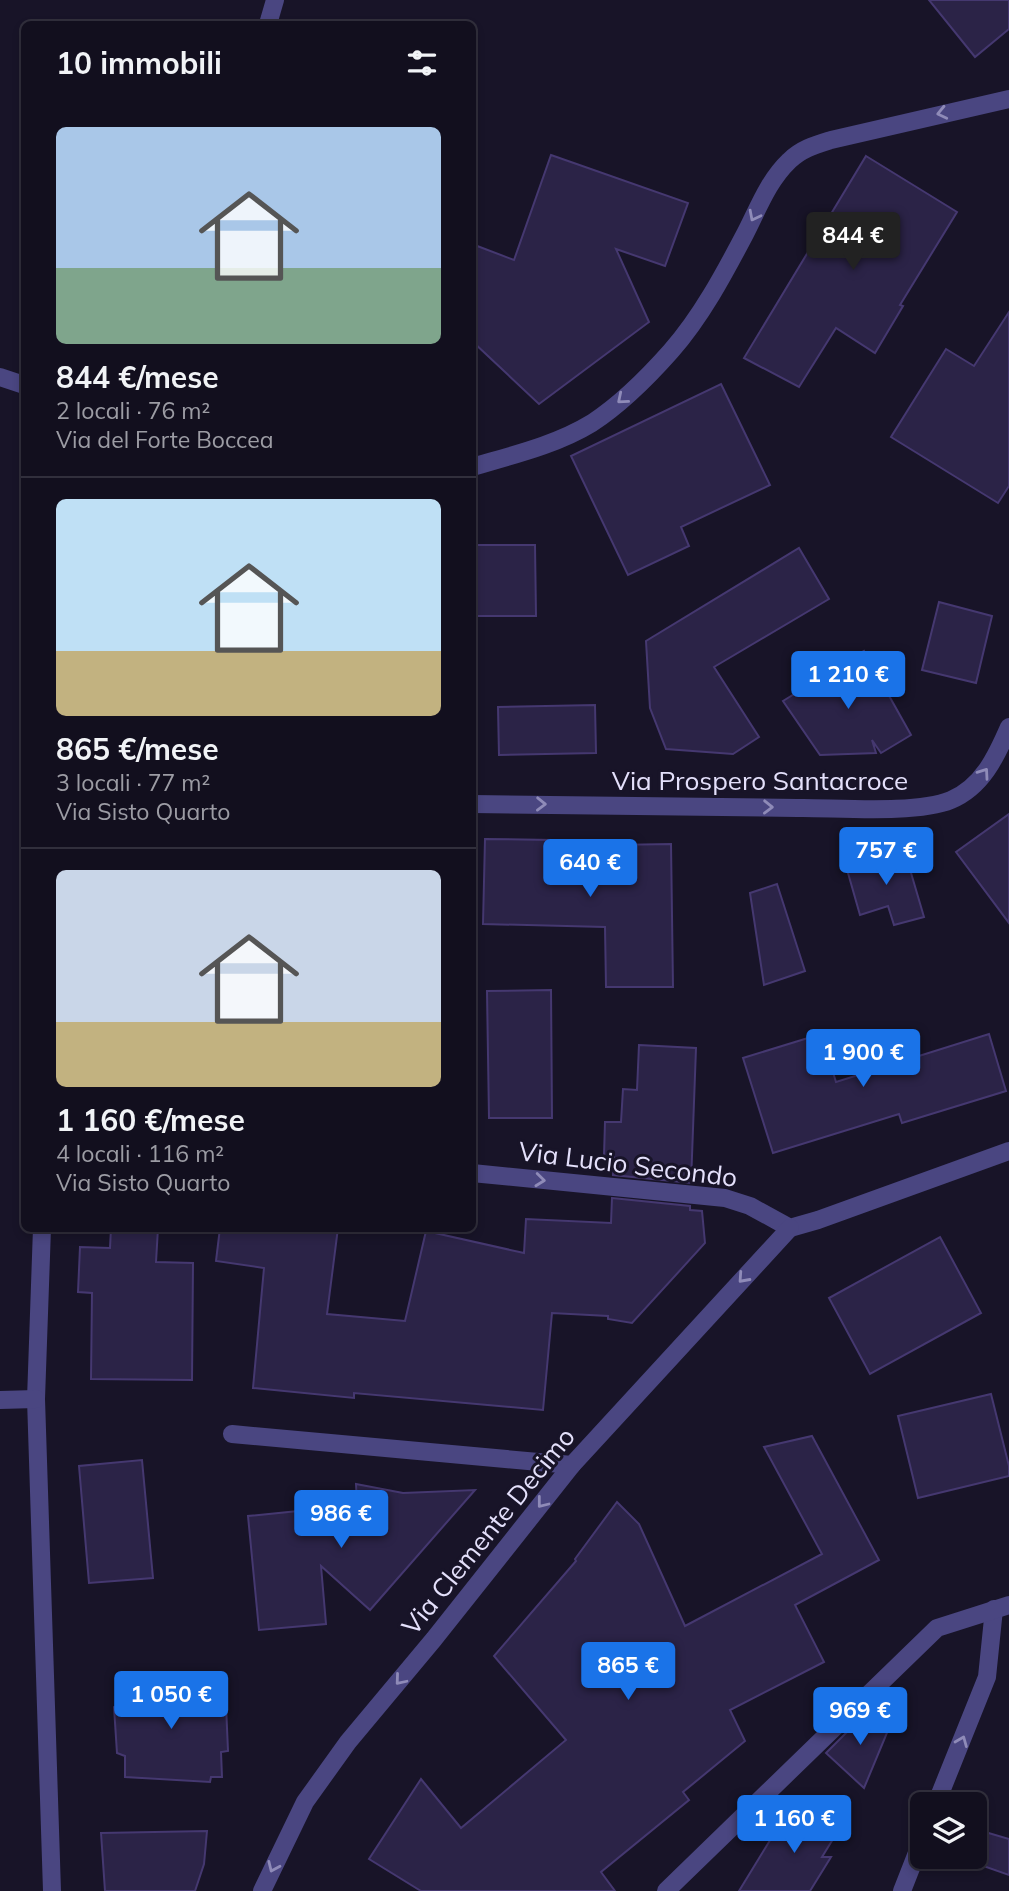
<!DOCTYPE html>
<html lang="it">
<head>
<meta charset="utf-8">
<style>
  body { margin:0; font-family:Mulish,sans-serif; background:#1f1d2b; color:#f1f3f6; height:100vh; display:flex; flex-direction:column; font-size:26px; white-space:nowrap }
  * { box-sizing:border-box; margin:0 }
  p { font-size:23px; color:#9c9ca4 }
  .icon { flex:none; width:38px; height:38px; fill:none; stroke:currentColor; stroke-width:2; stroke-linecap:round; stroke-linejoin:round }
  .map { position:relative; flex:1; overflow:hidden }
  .panel { position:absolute; left:21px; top:21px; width:455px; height:1211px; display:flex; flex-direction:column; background:#120f1e; border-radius:10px; box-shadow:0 4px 10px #0003,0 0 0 2px #312f3c }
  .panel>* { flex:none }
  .fabs { position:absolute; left:910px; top:1792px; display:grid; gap:14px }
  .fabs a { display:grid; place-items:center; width:77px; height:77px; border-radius:10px; background:#120f1e; box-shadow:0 4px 10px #0003,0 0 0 2px #312f3c; font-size:35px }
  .price { position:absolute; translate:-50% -60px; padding:0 16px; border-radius:7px; background:#1a73e8; color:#fff; font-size:23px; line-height:46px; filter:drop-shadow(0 2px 4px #0008) }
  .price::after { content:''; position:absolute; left:50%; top:42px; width:21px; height:16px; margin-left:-10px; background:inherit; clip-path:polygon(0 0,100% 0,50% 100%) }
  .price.on { background:#222; color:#fff }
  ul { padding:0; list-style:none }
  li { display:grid; align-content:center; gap:14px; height:371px; padding:0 35px }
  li+li { border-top:2px solid #312f3c }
  li span { display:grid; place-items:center; height:217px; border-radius:10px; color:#555 }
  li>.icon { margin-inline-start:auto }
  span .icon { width:126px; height:126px; fill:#fffc; stroke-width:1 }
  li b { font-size:30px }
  h2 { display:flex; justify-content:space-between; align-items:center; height:84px; padding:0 35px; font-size:30px }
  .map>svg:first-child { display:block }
  .building { fill:#2b2347; stroke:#453870; stroke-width:2 }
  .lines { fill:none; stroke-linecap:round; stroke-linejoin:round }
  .minor { stroke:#4a4681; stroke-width:18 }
  .oneway { stroke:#8f8bb8 }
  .labels { text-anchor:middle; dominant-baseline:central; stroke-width:6; stroke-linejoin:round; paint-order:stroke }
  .street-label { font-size:26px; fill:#e4e0fb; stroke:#181428 }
</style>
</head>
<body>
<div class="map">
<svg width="1009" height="1891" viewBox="0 0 1009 1891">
  <rect width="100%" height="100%" fill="#181428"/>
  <!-- building -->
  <g class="building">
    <path d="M929,0h80v29l-34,28z"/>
    <path d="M551,155l137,48 -23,63 -49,-17 33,73 -110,82 -67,-63v-97l42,16z"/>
    <path d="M866,156l91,56 -57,93 3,1 -28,47 -39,-25 -37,59 -55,-29z"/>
    <path d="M1009,312v174l-11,17 -107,-66 55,-88 28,17z"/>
    <path d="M721,384l49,101 -89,42 8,19 -61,29 -57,-119z"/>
    <path d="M472,545h63l1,71h-64z"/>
    <path d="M799,548l30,51 -115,68 45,70 -26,17 -67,-5 -16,-41 -4,-67z"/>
    <path d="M939,602l53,14 -16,67 -54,-13z"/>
    <path d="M864,651l47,84 -30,18 -9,-13 4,13 -56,2 -37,-54z"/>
    <path d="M595,705l1,48 -97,2 -1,-48z"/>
    <path d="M1009,814v109l-53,-71z"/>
    <path d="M485,839l67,1v6l119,-2 2,143h-67l-1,-60 -122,-3z"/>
    <path d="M904,849l20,68 -30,8 -6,-19 -28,9 -14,-49z"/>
    <path d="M777,884l28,87 -41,14 -14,-92z"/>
    <path d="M551,990l1,128h-63l-2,-127z"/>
    <path d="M821,1034l15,48 153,-48 17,57 -104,32 -3,-9 -126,39 -30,-95z"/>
    <path d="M639,1045l57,3 -5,135 -78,-8 1,-18 -10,-1 1,-34h16l2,-33 14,1z"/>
    <path d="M612,1198l78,8v4l12,1 3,32 -73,80 -24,-4v-3l-56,-3 -9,97 -189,-17v5l-101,-10 11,-120 -48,-7 4,-33h118l-11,86 78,7 21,-90 98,22 2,-34 85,4z"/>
    <path d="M111,1228h47l-2,34 37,1 -1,117 -101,-1 1,-86 -14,-1 2,-45 30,1z"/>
    <path d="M940,1237l41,76 -111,61 -41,-76z"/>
    <path d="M991,1394l18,72v10l-91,22 -20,-82z"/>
    <path d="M812,1436l67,124 -84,45 29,57 -94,48 15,31 -62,51 6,8 -88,72 14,19h-194l-52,-32 52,-80 40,49 105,-88 -72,-84 82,-95 -1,-2 42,-57 22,22 46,102 137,-72 -58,-107z"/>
    <path d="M142,1460l11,118 -64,5 -10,-117z"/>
    <path d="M356,1484l47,9 72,-3 -105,120 -49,-44 5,58 -67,6 -11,-114 109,-11z"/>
    <path d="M157,1680l61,7 1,18h7l2,46 -7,1 1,25h-11l-1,5 -85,-5v-21l-8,-3 -3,-46 7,-1 -1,-22z"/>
    <path d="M870,1709l19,19 -25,60 -38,-35z"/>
    <path d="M805,1804l36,22 -19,31h9l-21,34h-71l44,-72 9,5z"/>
    <path d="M975,1829l34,10v36l-34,-12z"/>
    <path d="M207,1831l-3,33 -9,27h-90l-4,-58z"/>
  </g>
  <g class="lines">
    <!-- minor -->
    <g class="minor">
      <path d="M268,24l7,-24"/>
      <path d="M0,377l24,8"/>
      <path d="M472,467c41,-12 84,-22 120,-44 29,-19 56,-46 79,-72 30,-34 53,-77 74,-117 13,-25 23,-53 44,-73 12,-12 26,-16 42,-21l178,-41"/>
      <path d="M472,804c111,1 221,2 331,4 38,0 115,6 148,-8 31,-13 45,-43 58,-73"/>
      <path d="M472,1173l253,25 25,8 40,22 28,-8 191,-69"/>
      <path d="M42,1228l-6,171 16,492"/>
      <path d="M0,1400l36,-1"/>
      <path d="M232,1434l340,31"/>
      <path d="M936,1804l51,-127 7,-68"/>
      <path d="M262,1891l43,-89 43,-60 86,-103 138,-174 218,-237"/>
      <path d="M666,1891l271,-263 72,-23"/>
      <path d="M902,1891l20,-51"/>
    </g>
  </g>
  <!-- one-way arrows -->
  <defs><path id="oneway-chevron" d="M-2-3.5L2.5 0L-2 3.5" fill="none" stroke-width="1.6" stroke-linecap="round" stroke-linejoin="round" transform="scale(1.75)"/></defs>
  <g class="oneway">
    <use href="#oneway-chevron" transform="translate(942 113) rotate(167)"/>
    <use href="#oneway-chevron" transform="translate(754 216) rotate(117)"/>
    <use href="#oneway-chevron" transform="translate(622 399) rotate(140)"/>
    <use href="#oneway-chevron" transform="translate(984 773) rotate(-55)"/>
    <use href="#oneway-chevron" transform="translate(541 804) rotate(1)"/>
    <use href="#oneway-chevron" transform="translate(768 807) rotate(1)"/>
    <use href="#oneway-chevron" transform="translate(540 1180) rotate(6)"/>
    <use href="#oneway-chevron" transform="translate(743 1278) rotate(132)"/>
    <use href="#oneway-chevron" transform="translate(542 1503) rotate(128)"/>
    <use href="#oneway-chevron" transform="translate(400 1680) rotate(130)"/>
    <use href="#oneway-chevron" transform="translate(962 1741) rotate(-68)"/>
    <use href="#oneway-chevron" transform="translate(273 1867) rotate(114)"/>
  </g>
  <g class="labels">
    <!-- street labels -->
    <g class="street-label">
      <text x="760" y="780">Via Prospero Santacroce</text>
      <text transform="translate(628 1164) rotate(7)">Via Lucio Secondo</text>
      <text transform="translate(488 1531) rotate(-51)">Via Clemente Decimo</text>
    </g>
  </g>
</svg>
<div class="fabs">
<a><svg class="icon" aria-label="layers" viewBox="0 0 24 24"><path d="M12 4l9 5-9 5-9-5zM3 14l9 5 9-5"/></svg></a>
</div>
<b class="price on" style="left:853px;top:272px">844 €</b>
<b class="price" style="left:848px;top:711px">1 210 €</b>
<b class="price" style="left:886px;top:887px">757 €</b>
<b class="price" style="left:590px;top:899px">640 €</b>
<b class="price" style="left:863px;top:1089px">1 900 €</b>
<b class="price" style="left:341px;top:1550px">986 €</b>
<b class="price" style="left:628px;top:1702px">865 €</b>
<b class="price" style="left:171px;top:1731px">1 050 €</b>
<b class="price" style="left:860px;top:1747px">969 €</b>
<b class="price" style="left:794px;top:1855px">1 160 €</b>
<section class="panel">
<h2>10 immobili<svg class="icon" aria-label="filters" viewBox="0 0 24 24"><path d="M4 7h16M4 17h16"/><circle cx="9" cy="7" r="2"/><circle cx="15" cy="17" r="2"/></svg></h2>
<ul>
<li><span style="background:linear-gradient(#a9c7e8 65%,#7fa58c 0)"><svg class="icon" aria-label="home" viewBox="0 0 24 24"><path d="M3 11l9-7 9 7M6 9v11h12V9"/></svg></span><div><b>844 €/mese</b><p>2 locali · 76 m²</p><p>Via del Forte Boccea</p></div></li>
<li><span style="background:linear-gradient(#bfe0f5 70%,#c2b280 0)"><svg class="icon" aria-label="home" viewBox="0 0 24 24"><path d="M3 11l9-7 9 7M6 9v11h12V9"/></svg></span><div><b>865 €/mese</b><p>3 locali · 77 m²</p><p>Via Sisto Quarto</p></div></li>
<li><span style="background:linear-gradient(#c9d6e8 70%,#c2b280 0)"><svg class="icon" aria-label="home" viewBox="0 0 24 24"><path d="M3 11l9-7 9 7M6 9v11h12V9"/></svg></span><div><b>1 160 €/mese</b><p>4 locali · 116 m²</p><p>Via Sisto Quarto</p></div></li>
</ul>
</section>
</div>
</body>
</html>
